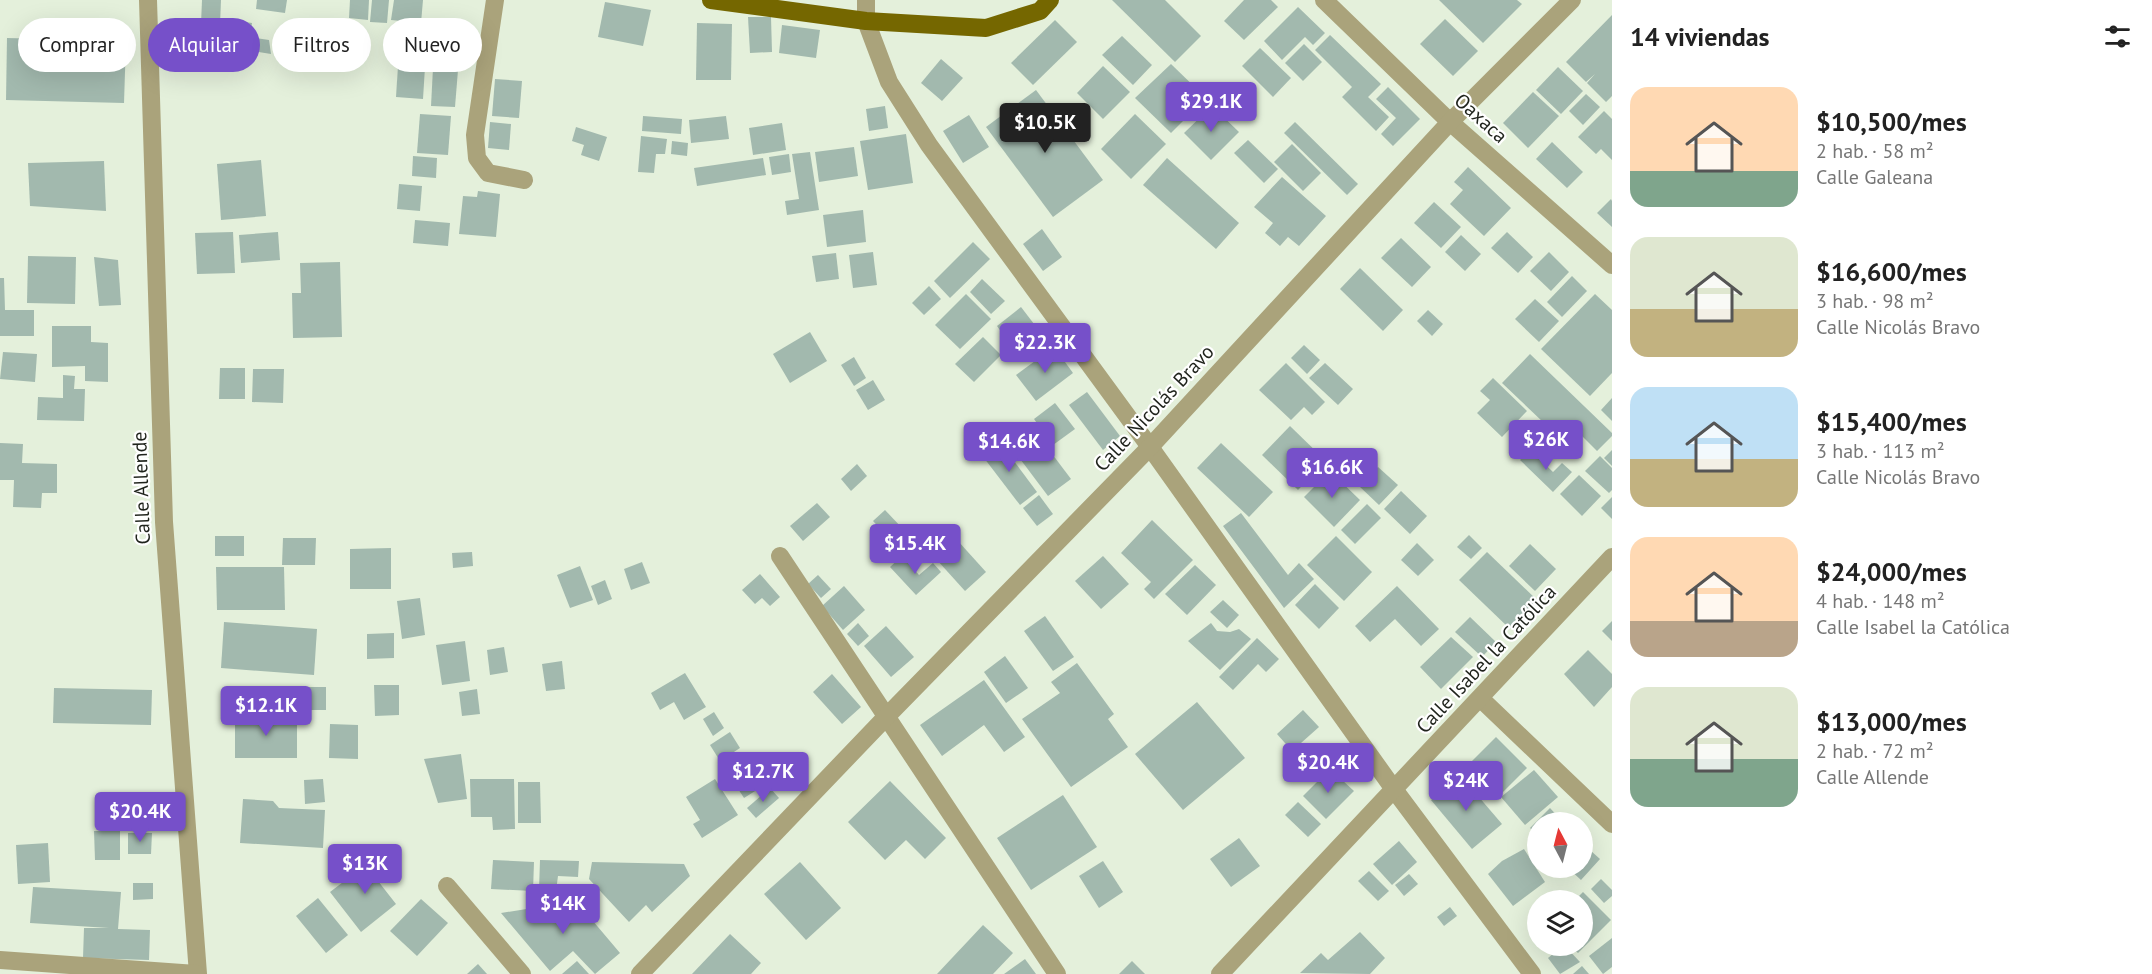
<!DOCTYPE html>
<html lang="es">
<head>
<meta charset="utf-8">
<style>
  body { margin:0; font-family:"PT Sans",sans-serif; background:#f2f2f2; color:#222; height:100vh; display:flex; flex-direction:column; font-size:22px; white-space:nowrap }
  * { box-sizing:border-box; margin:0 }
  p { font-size:20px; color:#767676 }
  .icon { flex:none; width:33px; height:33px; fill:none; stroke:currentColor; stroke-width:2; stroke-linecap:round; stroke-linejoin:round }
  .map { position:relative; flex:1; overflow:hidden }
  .drawer { display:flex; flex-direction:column; background:#fff; width:540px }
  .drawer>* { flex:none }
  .banner { position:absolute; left:18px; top:18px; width:570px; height:54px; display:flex; gap:12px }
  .needle { width:39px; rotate:353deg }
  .buttons { position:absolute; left:1527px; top:812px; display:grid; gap:12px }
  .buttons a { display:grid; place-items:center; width:66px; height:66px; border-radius:50%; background:#fff; box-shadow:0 6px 24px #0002; font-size:30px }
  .price { position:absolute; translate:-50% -51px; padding:0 14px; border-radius:6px; background:#7650c9; color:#fff; font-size:20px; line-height:39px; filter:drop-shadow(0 2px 3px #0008) }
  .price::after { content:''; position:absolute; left:50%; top:36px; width:18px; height:14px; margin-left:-9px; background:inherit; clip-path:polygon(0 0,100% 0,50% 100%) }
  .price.active { background:#222; color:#fff }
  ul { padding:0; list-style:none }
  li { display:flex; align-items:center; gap:18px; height:150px; padding:0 18px }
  li span { display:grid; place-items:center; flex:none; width:168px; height:120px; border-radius:18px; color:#555 }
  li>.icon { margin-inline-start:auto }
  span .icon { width:72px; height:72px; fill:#fffc; stroke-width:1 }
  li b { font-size:26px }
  h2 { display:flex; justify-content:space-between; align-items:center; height:72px; padding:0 18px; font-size:26px }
  .tag { padding:0 21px; border-radius:27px; background:#fff; box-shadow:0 6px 24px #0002; font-size:21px; line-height:54px }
  .tag.active { background:#7650c9; color:#fff }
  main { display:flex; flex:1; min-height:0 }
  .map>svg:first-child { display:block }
  .building { fill:#a2b9ae }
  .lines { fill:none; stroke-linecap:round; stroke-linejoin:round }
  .street { stroke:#aaa37b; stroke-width:18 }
  .primary { stroke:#756700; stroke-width:18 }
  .labels { text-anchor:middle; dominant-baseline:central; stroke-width:4.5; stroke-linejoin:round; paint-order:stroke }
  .street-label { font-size:20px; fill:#1f231c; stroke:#fff }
</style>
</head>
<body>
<main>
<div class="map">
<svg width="1612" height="974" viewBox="0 0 1612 974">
  <rect width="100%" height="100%" fill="#e4f0db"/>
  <!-- building -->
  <g class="building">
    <path d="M202,0h19l-1,25 -19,-1z"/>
    <path d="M257,0h30l-2,13 -29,-4z"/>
    <path d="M350,0h19l-1,20 -19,-2z"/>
    <path d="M372,0h17l-2,23 -17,-1z"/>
    <path d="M394,0h29l-2,23 -30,-3z"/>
    <path d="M1112,0h53l36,36 -26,26z"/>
    <path d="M1244,0h27l7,7 -34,33 -20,-19z"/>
    <path d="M1439,0h78l5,4 -39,39z"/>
    <path d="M605,2l46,8 -8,36 -45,-9z"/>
    <path d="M1298,7l27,26 -12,12 -8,-8 -23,23 -18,-19z"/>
    <path d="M1612,15v81l-6,6 -19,-19 8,-9 -9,8 -20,-20z"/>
    <path d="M748,17h23l1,35 -22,1z"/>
    <path d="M1445,19l33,32 -25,25 -33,-32z"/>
    <path d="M232,20l20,3 -2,14 19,3 2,14 -44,-7z"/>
    <path d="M1055,20l22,22 -44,43 -22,-22z"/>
    <path d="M697,23l35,1 -1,56h-35z"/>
    <path d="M201,24l2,26 -19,1 -1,-25z"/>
    <path d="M782,25l38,5 -4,28 -37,-5z"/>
    <path d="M294,30l40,4 -2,24 -40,-4z"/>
    <path d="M1330,35l51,49 -13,13 21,20 -13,14 -34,-34 10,-10 -37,-37z"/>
    <path d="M1122,36l30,29 -19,20 -31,-30z"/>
    <path d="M7,38l119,3 -2,62 -118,-3z"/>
    <path d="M1304,44l18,18 -19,19 -18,-18z"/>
    <path d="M1260,48l31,30 -18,19 -31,-31z"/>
    <path d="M941,59l22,19 -21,23 -21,-18z"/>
    <path d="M1171,64l35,34 -35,35 -36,-35z"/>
    <path d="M398,66l27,1 -2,32 -27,-2z"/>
    <path d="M1103,66l27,26 -27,27 -26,-26z"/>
    <path d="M1558,67l25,24 -22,23 -25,-24z"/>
    <path d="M433,68l25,2 -3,37 -24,-1z"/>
    <path d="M495,79l27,2 -3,37 -27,-2z"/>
    <path d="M1388,87l32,32 -27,27 -12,-12 15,-16 -20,-19z"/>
    <path d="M1036,90l67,90 -50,37 -67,-90z"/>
    <path d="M1533,92l26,24 -31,32 -25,-25z"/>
    <path d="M1586,94l14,13 -17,18 -14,-14z"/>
    <path d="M885,106l3,22 -19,3 -3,-22z"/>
    <path d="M1212,106l27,26 -28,28 -27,-27z"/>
    <path d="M1604,111l8,8v41l-11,-11 -5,5 -18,-17z"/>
    <path d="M420,114l31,2 -3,39 -31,-2z"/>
    <path d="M1135,114l31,30 -35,35 -30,-30z"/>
    <path d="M969,115l20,32 -26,16 -20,-32z"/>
    <path d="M643,116l39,3 -1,15 -39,-3z"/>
    <path d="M726,116l3,23 -38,4 -2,-23z"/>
    <path d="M490,122l21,2 -2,26 -21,-2z"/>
    <path d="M1295,122l63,62 -11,11 -63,-62z"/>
    <path d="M782,123l4,27 -33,5 -4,-27z"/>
    <path d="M576,127l31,10 -8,24 -18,-6 3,-10 -12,-4z"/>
    <path d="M906,134l7,49 -45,7 -8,-49z"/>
    <path d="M641,136l26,3 -2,15h-9l-2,19 -16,-1z"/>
    <path d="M1248,140l30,29 -14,14 -30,-30z"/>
    <path d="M672,141l16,2 -1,13 -16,-2z"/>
    <path d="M1552,142l31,30 -16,16 -31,-29z"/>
    <path d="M1292,144l29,29 -18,18 -29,-29z"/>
    <path d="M854,147l4,29 -39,6 -4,-30z"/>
    <path d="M810,152l9,58 -32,5 -2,-14 14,-2 -7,-45z"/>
    <path d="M789,154l2,18 -19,3 -3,-18z"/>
    <path d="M413,156l24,2 -1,20 -24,-2z"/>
    <path d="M763,158l3,17 -69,11 -3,-18z"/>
    <path d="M1167,158l72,65 -23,26 -73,-64z"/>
    <path d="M261,160l5,56 -45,4 -4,-56z"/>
    <path d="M104,161l2,50 -76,-5 -2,-43z"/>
    <path d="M1468,167l43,41 -27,28 -34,-32 13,-14 -9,-8z"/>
    <path d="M1282,177l44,39 -27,30 -11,-9 -8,9 -15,-13 8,-10 -19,-16z"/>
    <path d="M399,184l23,2 -2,25 -23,-2z"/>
    <path d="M478,191l22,3 -4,43 -37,-3 4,-38 14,1z"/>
    <path d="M1611,199l1,2v26l-15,-14z"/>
    <path d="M1434,202l27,25 -20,21 -27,-25z"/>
    <path d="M863,210l3,32 -39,5 -4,-32z"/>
    <path d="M415,220l35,3 -2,23 -35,-3z"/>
    <path d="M1042,229l20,28 -19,14 -20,-27z"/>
    <path d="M233,232l2,41 -38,1 -2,-41z"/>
    <path d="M278,232l2,28 -39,3 -2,-28z"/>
    <path d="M1507,232l26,25 -15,16 -27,-25z"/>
    <path d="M1461,235l20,19 -16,17 -20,-19z"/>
    <path d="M1401,238l30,29 -19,20 -31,-29z"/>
    <path d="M973,242l17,17 -40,39 -16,-17z"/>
    <path d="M873,252l4,33 -24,3 -4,-33z"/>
    <path d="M1549,252l20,20 -18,19 -21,-20z"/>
    <path d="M836,253l3,26 -23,3 -4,-26z"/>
    <path d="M28,256l48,1 -1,47 -48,-1z"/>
    <path d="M94,257l24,3 3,45 -22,1z"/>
    <path d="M340,262l2,75 -49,1 -1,-45h9l-1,-30z"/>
    <path d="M1360,268l43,42 -20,21 -43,-42z"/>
    <path d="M1572,276l15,15 -25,26 -15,-15z"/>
    <path d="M0,278h4l1,32h29v26h-34z"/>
    <path d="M982,279l23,22 -14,13 -21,-22z"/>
    <path d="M929,286l12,13 -17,16 -12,-12z"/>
    <path d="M966,294l25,25 -31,30 -25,-24z"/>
    <path d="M1595,294l17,16v63l-22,23 -49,-47z"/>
    <path d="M1535,299l24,22 -20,21 -24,-23z"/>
    <path d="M1021,307l23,30 -25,19 -22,-30z"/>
    <path d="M1428,310l15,14 -11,12 -15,-15z"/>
    <path d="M52,326h39v16l17,1v39l-23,-1v-15l-33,1z"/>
    <path d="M810,332l17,29 -37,22 -17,-29z"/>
    <path d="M983,337l18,18 -27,27 -19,-18z"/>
    <path d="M1304,345l16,15 -13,14 -16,-16z"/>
    <path d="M1054,347l19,26 -37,28 -20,-26z"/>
    <path d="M3,352l34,2 -2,28 -35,-3z"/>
    <path d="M1530,354l82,79v3l-15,15 -21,-21 -12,12 -62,-59z"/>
    <path d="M854,357l12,21 -12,8 -13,-21z"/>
    <path d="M1286,363l39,39 -13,13 -8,-8 -13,13 -32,-30z"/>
    <path d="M1325,363l28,26 -15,16 -29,-27z"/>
    <path d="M220,368h25v31h-26z"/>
    <path d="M253,369h31l-1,34 -31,-1z"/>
    <path d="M63,375l12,1 -1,13h11l-1,32 -47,-1 1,-23 25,1z"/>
    <path d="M1493,378l34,33 -25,26 -25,-24 13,-13 -10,-9z"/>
    <path d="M873,380l12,20 -17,10 -12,-20z"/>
    <path d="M1087,392l33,44 -17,14 -34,-45z"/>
    <path d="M1612,398v23l-11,-11z"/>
    <path d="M1055,403l20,26 -22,16 -19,-26z"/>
    <path d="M1028,422l43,57 -23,17 -43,-57z"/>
    <path d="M1290,426l36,35 -28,29 -36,-35z"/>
    <path d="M999,441l38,51 -17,13 -39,-51z"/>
    <path d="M0,443l23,1 -1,19 35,1v29h-15l-1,15 -28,-1 1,-27h-14z"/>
    <path d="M1221,443l52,49 -24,25 -52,-49z"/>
    <path d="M1530,450l23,22 9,-9 10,9 -19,20 -33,-32z"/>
    <path d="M1612,450v16l-8,-8z"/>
    <path d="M1600,456l12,12v22l-3,3 -24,-22z"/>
    <path d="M857,464l10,12 -16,15 -10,-12z"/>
    <path d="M1378,467l20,18 -19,20 -20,-19z"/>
    <path d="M1330,471l30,29 -26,27 -30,-30z"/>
    <path d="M1579,475l22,21 -19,20 -22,-22z"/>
    <path d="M1401,491l26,25 -17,18 -26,-25z"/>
    <path d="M1039,495l14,19 -16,12 -14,-18z"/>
    <path d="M1612,497v22l-11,-11z"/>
    <path d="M817,503l13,14 -27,24 -13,-15z"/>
    <path d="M1367,504l14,14 -26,26 -14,-14z"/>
    <path d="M885,510l18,19 -13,10 -17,-18z"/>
    <path d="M1241,513l47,62 11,-12 15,16 -30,29 -61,-82z"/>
    <path d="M1152,520l41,40 -39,39 -10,-10 7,-7 -30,-29z"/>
    <path d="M1469,535l13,13 -11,11 -14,-12z"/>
    <rect x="215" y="536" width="29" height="20"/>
    <path d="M1336,536l36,36 -28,29 -37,-36z"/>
    <path d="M283,538h33l-1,27h-33z"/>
    <path d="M958,541l28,31 -21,19 -28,-31z"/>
    <path d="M1417,543l17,17 -16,16 -17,-16z"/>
    <path d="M1530,544l26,25 -21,22 -26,-25z"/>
    <path d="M391,548v41h-41v-40z"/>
    <path d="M472,552l1,14 -20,2 -1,-15z"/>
    <path d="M1487,552l50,48 -27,29 -51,-49z"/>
    <path d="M902,556l17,19 14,-12 8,9 -25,23 -26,-28z"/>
    <path d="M1103,556l26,28 -28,25 -26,-28z"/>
    <path d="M642,562l8,21 -19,7 -7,-21z"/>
    <path d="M1195,565l21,20 -29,30 -22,-21z"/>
    <path d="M580,566l13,34 -23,8 -13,-33z"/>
    <path d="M216,567h68l1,43h-68z"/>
    <path d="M760,574l20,23 -10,9 -8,-8 -7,6 -13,-14z"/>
    <path d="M818,575l13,14 -10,9 -13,-14z"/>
    <path d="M605,580l7,19 -14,6 -7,-19z"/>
    <path d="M1315,584l24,24 -20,21 -24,-24z"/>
    <path d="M844,586l21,24 -22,20 -21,-24z"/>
    <path d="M1397,586l42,43 -18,17 -26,-27 -25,23 -15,-16z"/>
    <path d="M420,598l5,37 -23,4 -5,-38z"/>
    <path d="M1223,600l16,15 -12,13 -17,-16z"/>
    <path d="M1045,616l29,41 -21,14 -29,-40z"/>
    <path d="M1470,617l26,25 -14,15 -27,-25z"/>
    <path d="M1612,621v20l-10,-10z"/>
    <path d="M224,622l93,7 -3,46 -93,-7z"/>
    <path d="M858,623l11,13 -11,10 -11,-12z"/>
    <path d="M1211,623l6,8 13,1 9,-3 12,10 -31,31 -32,-29z"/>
    <path d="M886,626l28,31 -23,20 -27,-31z"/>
    <path d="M394,633v25l-27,1v-25z"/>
    <path d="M1451,637l22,20 -32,32 -21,-22z"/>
    <path d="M1257,638l22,21 -13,13 -8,-8 -25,26 -14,-13z"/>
    <path d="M465,641l5,40 -28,4 -6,-40z"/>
    <path d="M504,647l4,25 -18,3 -3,-25z"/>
    <path d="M1588,650l24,24v13l-18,20 -30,-33z"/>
    <path d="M1005,656l23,32 -22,15 -22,-31z"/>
    <path d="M562,661l3,28 -19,2 -4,-27z"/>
    <path d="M1077,663l37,51 -6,5 20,28 -57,40 -49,-68 38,-26 -9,-11z"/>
    <path d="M685,673l21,34 -22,13 -10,-18 -14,8 -9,-17z"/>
    <path d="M832,674l29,33 -19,17 -29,-32z"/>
    <path d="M984,680l41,57 -21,15 -20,-27 -42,31 -22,-31z"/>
    <path d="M374,685h25v30l-24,1z"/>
    <rect x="294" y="687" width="32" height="23"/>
    <path d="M54,688l98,2 -1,35 -98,-2z"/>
    <path d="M477,689l3,25 -18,2 -3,-24z"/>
    <path d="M244,694l27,1v13h-27z"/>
    <path d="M1197,702l48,56 -62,52 -48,-56z"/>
    <path d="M1303,710l16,17 -27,24 -15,-17z"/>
    <path d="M714,712l10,16 -11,8 -10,-17z"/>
    <rect x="235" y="716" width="62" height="42"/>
    <path d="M330,724l28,1v34l-29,-1z"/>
    <path d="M730,732l10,16 -20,13 -10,-16z"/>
    <path d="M1496,737l31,31 -32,32 -31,-31z"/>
    <path d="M461,754l6,45 -29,4 -14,-44z"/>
    <path d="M743,755l20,31 -19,12 -20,-31z"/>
    <path d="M1330,769l24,22 -28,28 -23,-23z"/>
    <path d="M1534,770l24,27 -33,28 -24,-28z"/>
    <path d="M1460,775l42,49 -30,25 -41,-49z"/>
    <path d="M323,779l2,23 -20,2 -1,-24z"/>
    <path d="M470,779h44l1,50 -22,1 -1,-13h-21z"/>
    <path d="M715,779l23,36 -36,23 -9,-14 7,-4 -14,-23z"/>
    <path d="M890,781l56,57 -21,21 -19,-19 -21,20 -37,-38z"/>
    <path d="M518,782h22l1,41h-23z"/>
    <path d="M770,788l9,10 -23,20 -9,-10z"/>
    <path d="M1063,795l34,52 -66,43 -34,-52z"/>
    <path d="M243,799l30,2 6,7 46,2 -2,38 -83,-5z"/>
    <path d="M1298,802l23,22 -13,13 -23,-22z"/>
    <path d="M1550,808l13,14h-25v13l-8,-7z"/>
    <path d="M94,831h26v29h-25z"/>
    <path d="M128,833h24l-1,21h-23z"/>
    <path d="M1239,838l21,28 -29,21 -21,-28z"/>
    <path d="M1399,841l18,21 -25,23 -19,-21z"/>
    <path d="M48,843l2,39 -32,2 -2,-39z"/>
    <path d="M1582,843l18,16 -19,21 -14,-13h15z"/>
    <path d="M1524,849l21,33 -32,24 -25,-32 14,-13z"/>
    <path d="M376,857l13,16 -11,8 18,23 -35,28 -31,-40z"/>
    <path d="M493,860l41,2 -1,29 -42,-2z"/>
    <path d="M540,860l39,1 -1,16 -20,-1 -2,15 -17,-1z"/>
    <path d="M1103,861l20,31 -24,16 -20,-32z"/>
    <path d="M592,862l92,2 6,12 -38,36 -6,-7 -17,17 -40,-43z"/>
    <path d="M800,862l41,46 -35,32 -42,-46z"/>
    <path d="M1369,871l20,20 -11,10 -20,-20z"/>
    <path d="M1409,874l9,10 -14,12 -9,-11z"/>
    <path d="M1601,879l11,11v6l-8,7 -13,-14z"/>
    <path d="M133,883h20v16l-20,1z"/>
    <path d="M33,887l88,5 -3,37 32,1 -1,30 -66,-2 1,-30h25l-79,-5z"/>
    <path d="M1583,892l28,28 -33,33 -9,-8h13v-45h-7z"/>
    <path d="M318,898l30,37 -22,18 -30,-37z"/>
    <path d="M421,899l27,24 -31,33 -27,-25z"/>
    <path d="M576,901l44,52 -25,21 -22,-23 -23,20 -49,-58z"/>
    <path d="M1450,907l7,9 -13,10 -7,-9z"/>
    <path d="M983,925l30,28 -20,21h-56z"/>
    <path d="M1360,932l25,26 -15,16 -70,-1 21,-20 7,7z"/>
    <path d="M730,934l31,29 -10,11h-59z"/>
    <path d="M1612,938v29l-9,7 -14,-18z"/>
    <path d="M1564,945l16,17 -20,12 -12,-16z"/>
    <path d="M1025,959l11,15h-32z"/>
    <path d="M577,961l12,13h-27z"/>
    <path d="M1132,961l13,13h-26z"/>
    <path d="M478,964l9,10h-20z"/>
    <path d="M1582,966l7,8h-16z"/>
  </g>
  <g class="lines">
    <!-- street -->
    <g class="street">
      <path d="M148,0l16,522 34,452"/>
      <path d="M495,0l-20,135 2,23 11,15 36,7"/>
      <path d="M866,0v21l23,61 40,63 221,302 243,341 139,186"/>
      <path d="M1324,0l126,122 162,143"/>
      <path d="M780,556l277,418"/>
      <path d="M1481,699l131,125"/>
      <path d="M447,886l75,88"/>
      <path d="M0,960l196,14"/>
      <path d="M640,974l247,-258 263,-269 300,-325 122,-122"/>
      <path d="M1220,974l392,-417"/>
    </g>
    <!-- primary -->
    <path class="primary" d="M711,0l155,21 120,7 54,-17 10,-11"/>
  </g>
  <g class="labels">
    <!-- street labels -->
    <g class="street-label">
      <text transform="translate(1481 118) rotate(42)">Oaxaca</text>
      <text transform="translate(1154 408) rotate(-47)">Calle Nicolás Bravo</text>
      <text transform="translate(141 488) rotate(-92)">Calle Allende</text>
      <text transform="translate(1486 659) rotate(-47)">Calle Isabel la Católica</text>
    </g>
  </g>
</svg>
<div class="buttons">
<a><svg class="needle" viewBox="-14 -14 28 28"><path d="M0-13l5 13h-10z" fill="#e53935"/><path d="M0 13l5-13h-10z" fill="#767676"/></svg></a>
<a><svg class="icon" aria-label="layers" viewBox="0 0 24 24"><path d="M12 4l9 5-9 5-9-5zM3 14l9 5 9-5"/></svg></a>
</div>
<b class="price" style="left:1211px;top:133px">$29.1K</b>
<b class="price active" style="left:1045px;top:154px">$10.5K</b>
<b class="price" style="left:1045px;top:374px">$22.3K</b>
<b class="price" style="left:1546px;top:471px">$26K</b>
<b class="price" style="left:1009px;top:473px">$14.6K</b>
<b class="price" style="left:1332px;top:499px">$16.6K</b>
<b class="price" style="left:915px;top:575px">$15.4K</b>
<b class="price" style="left:266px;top:737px">$12.1K</b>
<b class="price" style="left:1328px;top:794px">$20.4K</b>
<b class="price" style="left:763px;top:803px">$12.7K</b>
<b class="price" style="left:1466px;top:812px">$24K</b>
<b class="price" style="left:140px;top:843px">$20.4K</b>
<b class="price" style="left:365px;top:895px">$13K</b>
<b class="price" style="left:563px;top:935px">$14K</b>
<div class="banner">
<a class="tag">Comprar</a>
<a class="tag active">Alquilar</a>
<a class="tag">Filtros</a>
<a class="tag">Nuevo</a>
</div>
</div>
<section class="drawer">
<h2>14 viviendas<svg class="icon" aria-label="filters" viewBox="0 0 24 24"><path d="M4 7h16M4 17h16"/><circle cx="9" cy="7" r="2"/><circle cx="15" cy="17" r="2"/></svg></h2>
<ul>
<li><span style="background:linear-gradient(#ffd9b3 70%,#7fa58c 0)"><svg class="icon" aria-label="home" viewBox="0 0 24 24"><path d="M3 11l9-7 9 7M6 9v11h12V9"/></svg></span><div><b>$10,500/mes</b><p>2 hab. · 58 m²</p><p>Calle Galeana</p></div></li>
<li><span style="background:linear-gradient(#dfe7d0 60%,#c2b280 0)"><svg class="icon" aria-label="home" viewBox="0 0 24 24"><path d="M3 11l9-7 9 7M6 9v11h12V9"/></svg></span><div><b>$16,600/mes</b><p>3 hab. · 98 m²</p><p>Calle Nicolás Bravo</p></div></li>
<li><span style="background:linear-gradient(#bfe0f5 60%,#c2b280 0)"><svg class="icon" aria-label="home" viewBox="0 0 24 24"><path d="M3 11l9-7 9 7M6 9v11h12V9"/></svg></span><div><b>$15,400/mes</b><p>3 hab. · 113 m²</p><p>Calle Nicolás Bravo</p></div></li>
<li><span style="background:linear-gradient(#ffd9b3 70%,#b9a48a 0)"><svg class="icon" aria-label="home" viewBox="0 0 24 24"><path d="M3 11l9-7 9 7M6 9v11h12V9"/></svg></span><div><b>$24,000/mes</b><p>4 hab. · 148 m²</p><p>Calle Isabel la Católica</p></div></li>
<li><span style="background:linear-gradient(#dfe7d0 60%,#7fa58c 0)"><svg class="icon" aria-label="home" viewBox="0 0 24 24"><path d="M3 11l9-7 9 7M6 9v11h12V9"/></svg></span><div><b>$13,000/mes</b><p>2 hab. · 72 m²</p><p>Calle Allende</p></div></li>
</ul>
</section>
</main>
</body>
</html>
